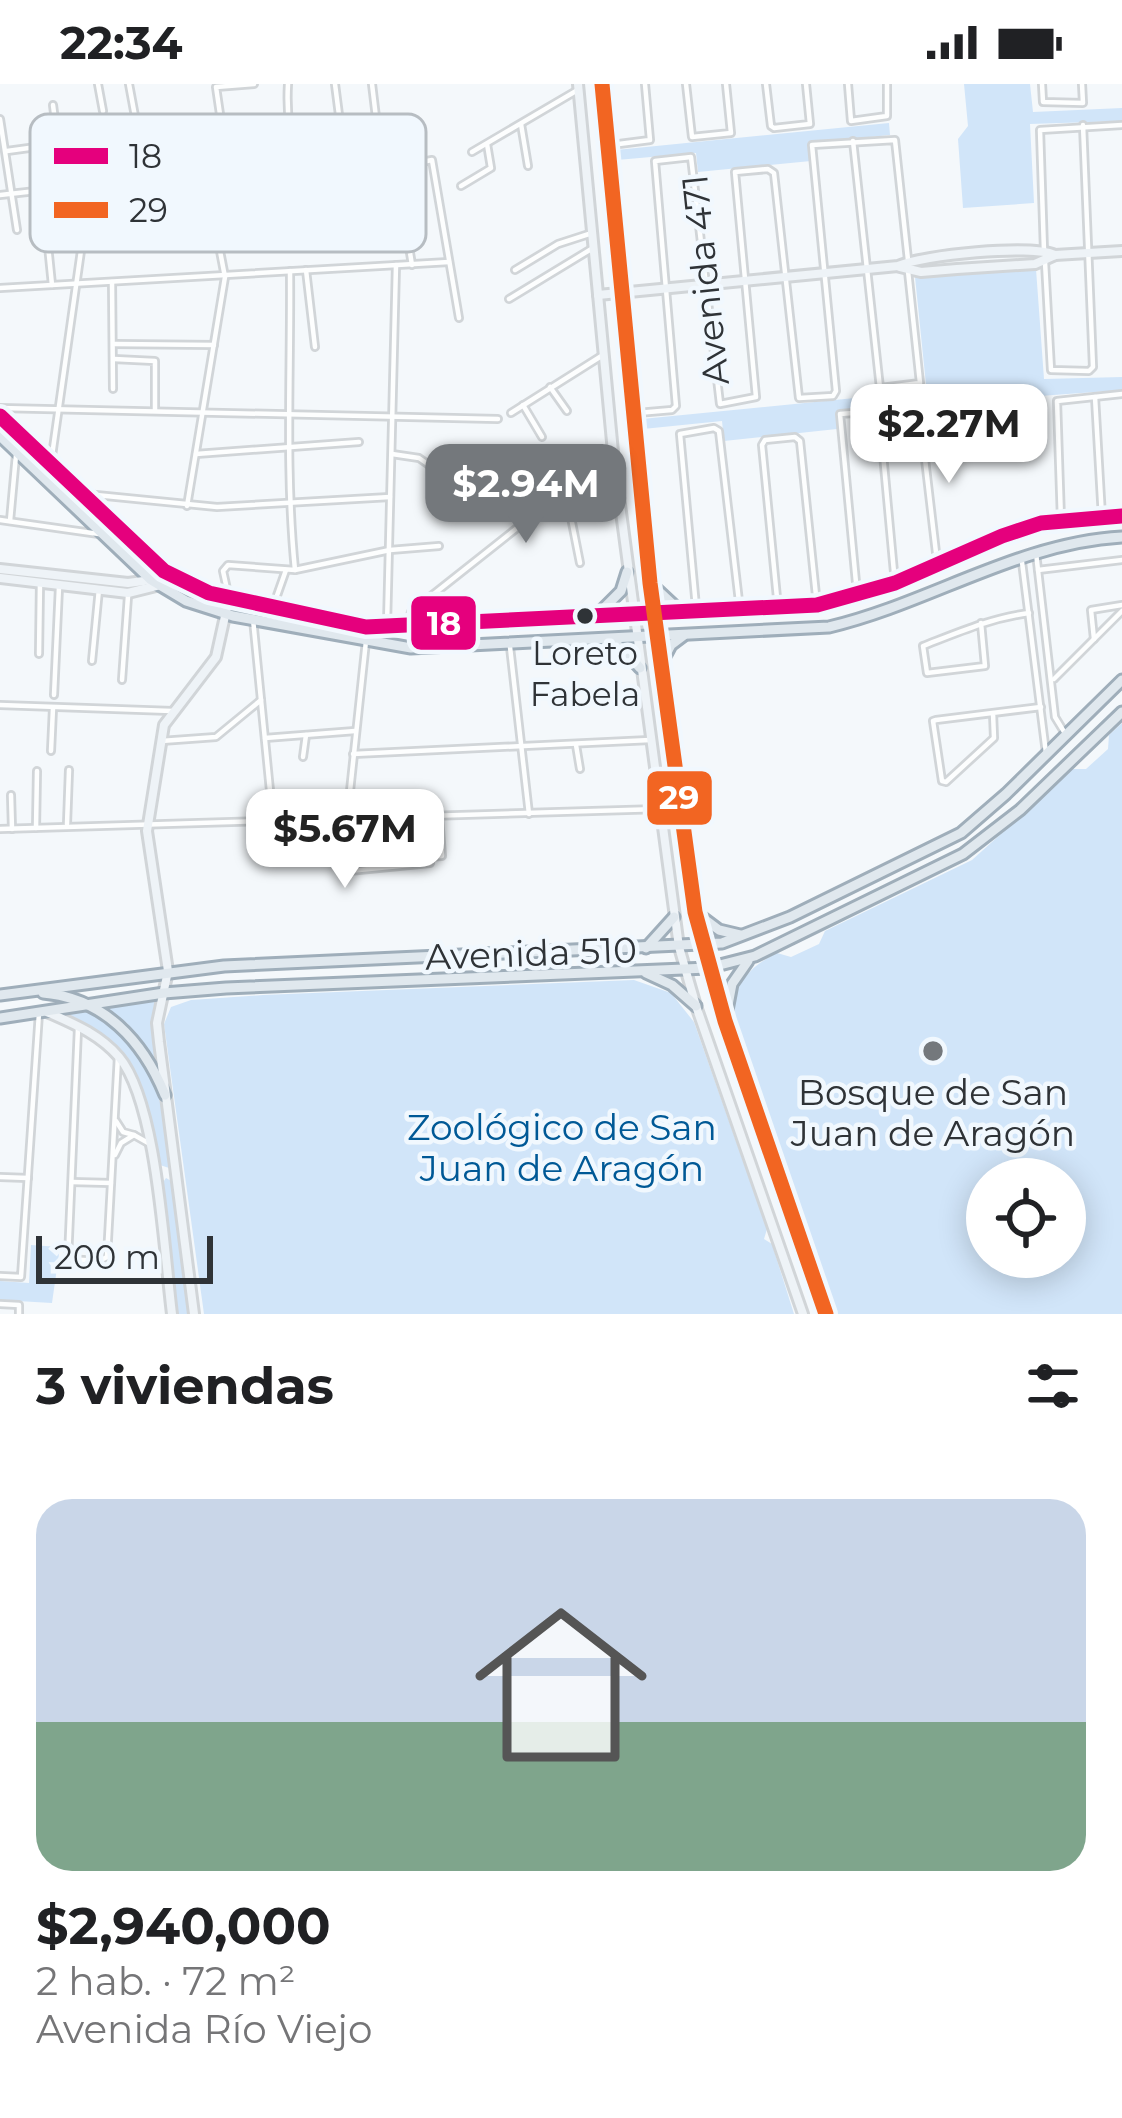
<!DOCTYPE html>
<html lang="es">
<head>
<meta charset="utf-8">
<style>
  body { margin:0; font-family:Montserrat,sans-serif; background:#f6f6f6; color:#202124; height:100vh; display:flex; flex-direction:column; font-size:45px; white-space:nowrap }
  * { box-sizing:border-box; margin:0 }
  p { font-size:39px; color:#757577 }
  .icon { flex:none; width:66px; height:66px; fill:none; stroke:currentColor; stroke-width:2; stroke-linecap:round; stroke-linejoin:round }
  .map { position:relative; height:1230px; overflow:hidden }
  .sheet { display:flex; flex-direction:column; background:#fff; flex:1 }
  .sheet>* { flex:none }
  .tools { position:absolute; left:966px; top:1074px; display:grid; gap:24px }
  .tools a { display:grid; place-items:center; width:120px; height:120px; border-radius:50%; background:#fff; box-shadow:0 6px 30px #0003; font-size:60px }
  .scale { position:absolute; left:36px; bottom:30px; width:177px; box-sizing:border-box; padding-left:12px; border:6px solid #2f3337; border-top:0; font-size:33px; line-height:42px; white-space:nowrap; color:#2f3337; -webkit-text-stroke:9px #f1f8fe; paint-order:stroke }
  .price { position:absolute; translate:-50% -102px; padding:0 27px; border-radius:24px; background:#fff; color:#222; font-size:39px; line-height:78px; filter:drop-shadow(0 3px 6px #0008) }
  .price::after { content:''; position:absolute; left:50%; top:72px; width:36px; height:27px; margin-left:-18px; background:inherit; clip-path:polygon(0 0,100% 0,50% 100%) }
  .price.active { background:#74787c; color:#fff }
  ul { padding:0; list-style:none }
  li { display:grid; align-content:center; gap:24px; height:636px; padding:0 36px }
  li span { display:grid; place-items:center; height:372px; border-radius:36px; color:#555 }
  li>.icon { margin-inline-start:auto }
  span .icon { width:216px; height:216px; fill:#fffc; stroke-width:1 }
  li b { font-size:51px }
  h2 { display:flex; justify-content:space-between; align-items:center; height:144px; padding:0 36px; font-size:51px }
  .status { display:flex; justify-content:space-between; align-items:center; height:84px; padding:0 60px; background:#fff; direction:ltr }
  .status svg { height:33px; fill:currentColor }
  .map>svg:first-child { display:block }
  .green { fill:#d1e5f9; fill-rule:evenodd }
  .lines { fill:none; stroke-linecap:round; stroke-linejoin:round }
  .street-casing { stroke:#d1d5d8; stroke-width:10 }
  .secondary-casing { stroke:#d1d5d8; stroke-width:14 }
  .primary-casing { stroke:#9faeba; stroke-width:15 }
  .street { stroke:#fdfefe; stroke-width:4.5 }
  .secondary { stroke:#eef3f7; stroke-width:8 }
  .primary { stroke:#e0e8ee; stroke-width:9 }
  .bus-1-casing { stroke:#f1f8fe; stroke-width:24 }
  .bus-2-casing { stroke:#f1f8fe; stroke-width:24 }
  .bus-1 { stroke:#e5007d; stroke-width:15 }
  .bus-2 { stroke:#f26522; stroke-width:15 }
  .bus-dot { fill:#2f3337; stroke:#f1f8fe; stroke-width:4.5 }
  .poi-dot { fill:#74787c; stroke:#f1f8fe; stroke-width:4.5 }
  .labels { text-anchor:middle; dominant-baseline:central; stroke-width:9; stroke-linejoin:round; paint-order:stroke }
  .bus-label { font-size:33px; fill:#2f3337; stroke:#f1f8fe }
  .street-label { font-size:36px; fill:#2f3337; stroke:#f1f8fe }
  .poi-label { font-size:36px; fill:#2f3337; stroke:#f1f8fe }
  .park-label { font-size:36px; fill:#005996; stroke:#f1f8fe }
  .key { fill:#f1f8fe; stroke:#b7bdc2; stroke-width:3 }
  .key-label { font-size:33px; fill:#2f3337 }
  .line-badge { stroke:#f1f8fe; stroke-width:4.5 }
  .badge-label { font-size:33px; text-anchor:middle; font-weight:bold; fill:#fff }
</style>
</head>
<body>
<div class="status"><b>22:34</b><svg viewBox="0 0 49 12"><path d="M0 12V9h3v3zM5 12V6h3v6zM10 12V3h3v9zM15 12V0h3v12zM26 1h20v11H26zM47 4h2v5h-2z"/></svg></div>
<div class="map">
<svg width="1122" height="1230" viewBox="0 0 1122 1230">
  <rect width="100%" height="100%" fill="#f4f8fb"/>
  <!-- green -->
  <g class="green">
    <path d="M964,0h66l3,28 89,-4v13l-92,3 4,79 -71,5 -5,-69 10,-13z"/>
    <path d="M889,39l1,12 -80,8 1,18 -113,11 -2,-19 -79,7 -1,-10z"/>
    <path d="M1036,185l8,110 78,-2v13l-194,14 -13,-127z"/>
    <path d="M915,308l2,12 -81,8 1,17 -113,12 -2,-20 -79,8 -1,-10z"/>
    <path d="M1122,639v591h-288l-102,-297c2,-33 17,-50 45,-64l14,4 28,-13 6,-13 147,-71 101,-91h13l22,-20 1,-14zM1065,1095v78h-78v-78z"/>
    <path d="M634,896l37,13 23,29 73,207 -3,10 8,5 22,70h-590l-40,-290 7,-17 20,-7 72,-5z"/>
    <path d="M155,917l-4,20 6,42 -30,-40 -23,-15z"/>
    <path d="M85,924c51,25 73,69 81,122 2,13 4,26 3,38l-12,-4c-11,-80 -19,-116 -97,-150z"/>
    <path d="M166,1094l7,4 2,7 17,125h-16l-17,-126z"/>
    <path d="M31,1161l29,2 -8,56 -52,-3v-19l29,2z"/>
  </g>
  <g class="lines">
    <defs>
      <g id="street">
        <path d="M98,0l5,27"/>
        <path d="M129,0l13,70"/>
        <path d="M254,0l-38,3 5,34 65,-2"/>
        <path d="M288,0c-4,66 18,93 48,148"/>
        <path d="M335,0l4,31"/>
        <path d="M686,0l6,53 39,-4 -5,-49"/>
        <path d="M766,0l5,42 3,2 36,-4 -4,-40"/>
        <path d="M848,0l3,37 36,-5v-32"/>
        <path d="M1042,0l1,18 40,1 -1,-19"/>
        <path d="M0,35l17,111"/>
        <path d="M521,40l7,42"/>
        <path d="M363,52l15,-2 -6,-50"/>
        <path d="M853,57l27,247 40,-5 -12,-112"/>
        <path d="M611,61l39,-5 -5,-56"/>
        <path d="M7,67l51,-7 -5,-39"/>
        <path d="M292,68l-30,5 44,76 54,-2 -1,-5"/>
        <path d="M472,68l104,-61"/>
        <path d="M123,72l36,-4"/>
        <path d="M461,102l30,-18 -4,-24"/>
        <path d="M0,111l63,-7"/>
        <path d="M45,132l7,69"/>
        <path d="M1044,167l-4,-121 82,-5"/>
        <path d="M1045,178l6,108 38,1 4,-4 -10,-242"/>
        <path d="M412,181l-16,-98 36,-7 27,158"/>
        <path d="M306,186l9,77"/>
        <path d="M515,186l43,-26 34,-11"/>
        <path d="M290,187c1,102 -5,198 5,299"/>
        <path d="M112,198l1,107"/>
        <path d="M0,204l449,-26"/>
        <path d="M509,215l84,-51"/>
        <path d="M115,260l99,1"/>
        <path d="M114,275l41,2v49"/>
        <path d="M550,303l17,24"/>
        <path d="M1095,313l7,120"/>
        <path d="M523,321l19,32"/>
        <path d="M0,324l498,11"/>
        <path d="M879,327l16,172"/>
        <path d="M511,329l92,-58"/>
        <path d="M637,329l35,-3 4,-4 -21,-245 36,-4 29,247 36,-7 -21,-225 33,-3 6,4 25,225 34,-2 3,-5 -24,-246 83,-5 13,120"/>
        <path d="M196,370l163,-12"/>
        <path d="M392,370l27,4 36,25 49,-2 21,31"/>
        <path d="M49,393l40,-283"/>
        <path d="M566,408l14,71"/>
        <path d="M86,410l131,13 173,-10"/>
        <path d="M187,422l38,-229 -15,-78 28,-7"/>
        <path d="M0,436l99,14"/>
        <path d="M1061,436l-4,-119 65,-7"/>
        <path d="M10,437l6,-66"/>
        <path d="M1036,469l19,164 11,18"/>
        <path d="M1022,478l24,191"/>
        <path d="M1038,486l84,-10"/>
        <path d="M857,509l-17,-179 79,-6 18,153"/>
        <path d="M229,514l-6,-27 5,-6 67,5 95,-20 49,-4"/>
        <path d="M274,520l12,-34"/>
        <path d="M696,523l-16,-173 34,-6 5,3 21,179"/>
        <path d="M778,524l-16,-163 3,-5 30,-3 5,4 17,164"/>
        <path d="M253,535l20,202"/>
        <path d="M981,539l4,43 -58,7 -4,-27c36,-14 68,-28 106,-33"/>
        <path d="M408,540l3,-12 202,-160"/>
        <path d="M387,541l9,-360"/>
        <path d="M1094,555l-3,-29 31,-5"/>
        <path d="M366,557l-24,225 7,5 81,-8"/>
        <path d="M510,563l19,167"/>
        <path d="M39,570l1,-72"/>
        <path d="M92,577l7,-72"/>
        <path d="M1054,595l68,-68"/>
        <path d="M122,596l6,-84"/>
        <path d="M54,611l5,-108"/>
        <path d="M0,621l172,6"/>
        <path d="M993,629l1,25 -48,44 -4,-1 -9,-60 3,-1 105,-13"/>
        <path d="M265,654l90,-7"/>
        <path d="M161,657l55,-4 45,-37"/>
        <path d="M576,661l4,24"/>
        <path d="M51,667l2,-43"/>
        <path d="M353,670l297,-14"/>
        <path d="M303,673l3,-22"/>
        <path d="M11,711l1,34"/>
        <path d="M420,733l1,40"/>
        <path d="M397,734v40"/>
        <path d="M373,735v41"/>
        <path d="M67,740l2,-54"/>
        <path d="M36,744l1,-57"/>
        <path d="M0,745l660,-20"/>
        <path d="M358,777l84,-5 -3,-39"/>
        <path d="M78,944l-10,231 31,2 8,-4 11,-201"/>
        <path d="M116,1037l7,11 11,3"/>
        <path d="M115,1071l6,-12 13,-8 16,9"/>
        <path d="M0,1093l28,1"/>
        <path d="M72,1098l39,1"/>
        <path d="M0,1192l21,1 18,-264"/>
        <path d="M0,1220l19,1v9"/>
      </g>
      <g id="secondary">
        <path d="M578,0l35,368 66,495 17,59 107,308"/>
        <path d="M602,0l48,499 45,329 30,109 101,293"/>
        <path d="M900,183l21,5 36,-3 78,-5 20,-9 67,-4"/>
        <path d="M598,211l300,-29c24,-11 133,-22 157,-11"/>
        <path d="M0,485l128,14 23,-3"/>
        <path d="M0,494l128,15 32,-8"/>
        <path d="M47,928c27,12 52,22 72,45 38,45 45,194 53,257"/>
        <path d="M194,1230l-35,-272 -2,-19 11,-52 -21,-140 17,-106 52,-68 13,-59"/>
      </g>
      <g id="primary">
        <path d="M0,332l164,155 45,22 157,34 451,-22 78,-22 107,-47 39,-13 81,-7"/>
        <path d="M0,352l151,144 35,21 47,15 178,32 418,-21c101,-24 188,-84 293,-90"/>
        <path d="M650,499l30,28"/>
        <path d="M601,527l20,-20 6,-19"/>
        <path d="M608,555l15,10 17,19"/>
        <path d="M661,580l10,-19 12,-9"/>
        <path d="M695,828l24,18 21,5"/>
        <path d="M646,864l28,-31"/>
        <path d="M646,889l26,12 24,21"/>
        <path d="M43,909c61,5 100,48 122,102"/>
        <path d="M0,911l224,-29 498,-23 68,-26 171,-84 45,-39 116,-114"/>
        <path d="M0,934l164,-25 62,-5 482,-20 47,-12 208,-102 57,-44 102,-98"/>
        <path d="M725,937l7,-37 16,-23"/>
      </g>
    </defs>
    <!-- street casing -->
    <use href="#street" class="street-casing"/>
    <!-- secondary casing -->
    <use href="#secondary" class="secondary-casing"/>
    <!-- primary casing -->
    <use href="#primary" class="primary-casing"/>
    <!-- street -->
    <use href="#street" class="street"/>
    <!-- secondary -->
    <use href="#secondary" class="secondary"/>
    <!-- primary -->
    <use href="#primary" class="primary"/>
    <defs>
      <path id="bus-1" d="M0,332l164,155 45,22 157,34 451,-22 78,-22 107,-47 39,-13 81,-7"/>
      <path id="bus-2" d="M602,0l48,499 45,329 30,109 101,293"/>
    </defs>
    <!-- bus-1 casing -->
    <use href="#bus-1" class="bus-1-casing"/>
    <!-- bus-2 casing -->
    <use href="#bus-2" class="bus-2-casing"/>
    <!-- bus-1 -->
    <use href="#bus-1" class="bus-1"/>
    <!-- bus-2 -->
    <use href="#bus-2" class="bus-2"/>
  </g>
  <!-- markers -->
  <circle class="bus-dot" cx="585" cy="532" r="10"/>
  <circle class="poi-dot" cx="933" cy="967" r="12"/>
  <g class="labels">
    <!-- bus labels -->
    <g class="bus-label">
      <text x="585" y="569">Loreto<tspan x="585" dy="41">Fabela</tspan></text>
    </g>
    <!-- street labels -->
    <g class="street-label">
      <text transform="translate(705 196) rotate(-96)">Avenida 471</text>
      <text transform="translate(531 869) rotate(-2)">Avenida 510</text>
    </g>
    <!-- poi labels -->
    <g class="poi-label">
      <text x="933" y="1008">Bosque de San<tspan x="933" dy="41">Juan de Aragón</tspan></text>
    </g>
    <!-- park labels -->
    <g class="park-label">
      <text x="562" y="1043">Zoológico de San<tspan x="562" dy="41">Juan de Aragón</tspan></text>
    </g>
  </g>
  <!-- legend -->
  <rect x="30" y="30" width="396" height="138" rx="18" class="key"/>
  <rect x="54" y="64" width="54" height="16" fill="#e5007d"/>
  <rect x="54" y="118" width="54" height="16" fill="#f26522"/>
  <g class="key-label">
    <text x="129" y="84">18</text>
    <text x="129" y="138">29</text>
  </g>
  <g class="line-badge">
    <rect x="409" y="510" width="69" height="58" rx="12" fill="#e5007d"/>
    <rect x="645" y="685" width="69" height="58" rx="12" fill="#f26522"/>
  </g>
  <g class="badge-label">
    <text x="444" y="551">18</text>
    <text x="679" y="725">29</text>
  </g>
</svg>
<div class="tools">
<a><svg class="icon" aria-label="locate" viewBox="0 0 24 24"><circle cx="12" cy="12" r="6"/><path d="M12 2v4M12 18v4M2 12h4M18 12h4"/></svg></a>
</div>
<div class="scale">200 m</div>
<b class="price" style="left:949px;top:402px">$2.27M</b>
<b class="price active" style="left:526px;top:462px">$2.94M</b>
<b class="price" style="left:345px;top:807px">$5.67M</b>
</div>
<section class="sheet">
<h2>3 viviendas<svg class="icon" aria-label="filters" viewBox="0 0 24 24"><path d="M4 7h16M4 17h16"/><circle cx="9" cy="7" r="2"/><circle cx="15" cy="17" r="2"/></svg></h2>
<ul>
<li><span style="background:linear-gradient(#c9d6e8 60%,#7fa58c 0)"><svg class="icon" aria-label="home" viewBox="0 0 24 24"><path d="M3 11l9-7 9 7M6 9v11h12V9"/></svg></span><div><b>$2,940,000</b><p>2 hab. · 72 m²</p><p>Avenida Río Viejo</p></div></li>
</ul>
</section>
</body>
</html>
